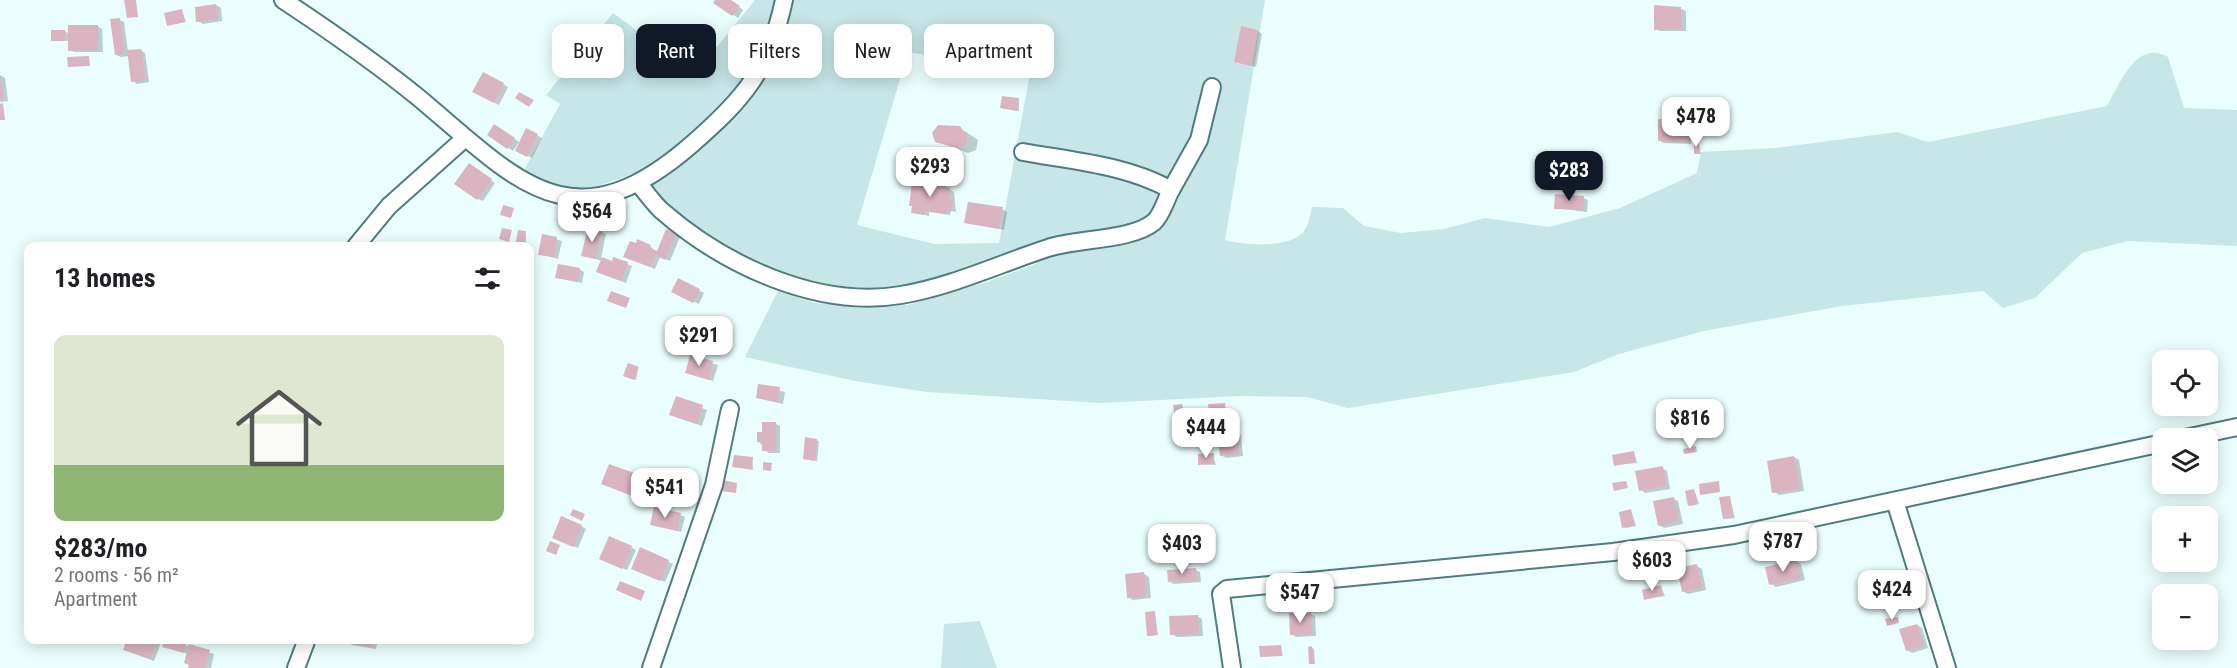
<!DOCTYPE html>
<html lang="en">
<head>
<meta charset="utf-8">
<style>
  body { margin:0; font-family:"Roboto Condensed",sans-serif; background:#f6f6f6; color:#202124; height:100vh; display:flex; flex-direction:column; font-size:22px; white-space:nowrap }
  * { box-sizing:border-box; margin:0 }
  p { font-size:20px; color:#757577 }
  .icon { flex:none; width:33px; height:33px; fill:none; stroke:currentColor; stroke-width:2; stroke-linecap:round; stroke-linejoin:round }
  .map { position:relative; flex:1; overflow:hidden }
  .sheet { position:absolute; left:24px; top:242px; width:510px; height:402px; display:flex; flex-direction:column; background:#fff; border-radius:12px; box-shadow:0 3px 15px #0003 }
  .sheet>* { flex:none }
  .hud { position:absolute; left:552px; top:24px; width:570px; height:54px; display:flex; gap:12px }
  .tools { position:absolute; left:2152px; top:350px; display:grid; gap:12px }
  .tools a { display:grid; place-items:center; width:66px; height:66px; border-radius:12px; background:#fff; box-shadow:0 3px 15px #0003; font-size:30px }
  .price { position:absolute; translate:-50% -51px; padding:0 14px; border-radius:12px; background:#fff; color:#222; font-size:20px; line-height:39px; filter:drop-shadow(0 2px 3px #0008) }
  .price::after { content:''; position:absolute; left:50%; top:36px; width:18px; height:14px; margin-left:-9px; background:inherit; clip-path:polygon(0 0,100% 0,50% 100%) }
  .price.selected { background:#111827; color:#fff }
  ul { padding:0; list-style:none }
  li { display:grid; align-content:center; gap:12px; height:318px; padding:0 30px }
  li+li { border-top:2px solid #e0e0e0 }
  li span { display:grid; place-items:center; height:186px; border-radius:12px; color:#555 }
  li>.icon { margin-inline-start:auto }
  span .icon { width:108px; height:108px; fill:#fffc; stroke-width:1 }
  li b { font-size:26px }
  h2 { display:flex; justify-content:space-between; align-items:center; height:72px; padding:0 30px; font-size:26px }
  .tag { padding:0 21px; border-radius:12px; background:#fff; box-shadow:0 3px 15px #0003; font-size:21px; line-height:54px }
  .tag.selected { background:#111827; color:#fff }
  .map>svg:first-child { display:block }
  .green { fill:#c7e6e7; fill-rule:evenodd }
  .shadow { fill:#0003 }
  .building { fill:#dbb4c1 }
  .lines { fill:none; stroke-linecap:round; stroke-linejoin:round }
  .street-casing { stroke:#4f7c7e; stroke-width:20 }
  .street { stroke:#fff; stroke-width:16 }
</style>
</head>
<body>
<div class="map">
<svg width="2237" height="668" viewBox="0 0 2237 668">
  <rect width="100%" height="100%" fill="#ebfefe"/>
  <!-- green -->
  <g class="green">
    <path d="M755,0h510l-40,240c19,5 56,8 74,-4 9,-6 11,-19 13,-29l31,1 21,18 37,7 43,-4 41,-11 64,9 71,-19 77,-35 4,-21 75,-4 121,-16 31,10 179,-36c13,-22 29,-67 61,-49l16,51 53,2v136l-109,-5 -46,12 -47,45 -32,10 -20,-17 -141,15 -138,25 -85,23 -45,18 -226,36 -41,-11 -67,-1 -139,7 -174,-11 -72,-11 -110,-24 33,-66 37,12 39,3 54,-1 82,-24 48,-18 -29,-10c-35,15 -68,28 -105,33 -93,13 -212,-37 -265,-115 -48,20 -68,25 -116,1l37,-68 -14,-9 67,-82 41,30 10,-10 43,26zM1241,27l17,3 -6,35 -17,-3zM908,52l122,21 -31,170 -65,1 -77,-19z"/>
    <path d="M980,621l17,47h-56l3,-44z"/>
  </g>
  <!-- shadow -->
  <g class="shadow">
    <path d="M717,0h13l13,10 -5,8 -23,-16z"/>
    <path d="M216,5l5,3 1,13 -19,3 -5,-3z"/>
    <path d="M1681,9l5,2v20h-26l-4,-2z"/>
    <path d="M182,11l4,11 -18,3z"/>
    <path d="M119,20l5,2 4,30 13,-2 4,3 4,29 -12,2 -4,-3 -4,-25 -8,1 -5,-2z"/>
    <path d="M97,26l5,3 1,23h-29l-4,-2 -1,-9 -16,-1 12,-9 4,3z"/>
    <path d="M1258,31l4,3 -6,33 -20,-6z"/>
    <path d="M484,74l24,13 -9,18 -25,-14z"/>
    <path d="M0,75l5,3 3,23 -8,1z"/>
    <path d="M1019,100v11l-15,-3z"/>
    <path d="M1687,121l4,3v20l-27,-1 -5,-3z"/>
    <path d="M960,128l18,12 -2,10 -8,3 -32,-12z"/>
    <path d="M499,129l20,13 -6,9 -24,-16z"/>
    <path d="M527,130l15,8 -10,20 -15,-8z"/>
    <path d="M1699,143l2,11h-4l-2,-1z"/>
    <path d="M474,168l21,15 -12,18 -5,-2z"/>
    <path d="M944,185l10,7 2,20 -5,-1 -1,4 -21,-3v4l-17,-4 1,-5 -3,-2z"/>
    <path d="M1583,198l5,2 -1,12 -32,-4z"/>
    <path d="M1002,209l5,3 -3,18 -38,-8z"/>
    <path d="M601,231l5,3 -5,24 12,5 1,-4 18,7 -6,17 -23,-9 -1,-13 -19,-6z"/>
    <path d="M526,233v11l-7,-1z"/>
    <path d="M675,234l5,3 -10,24 -10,-4 -5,12 -25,-10 20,-13 7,7z"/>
    <path d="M543,236l19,5 -4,18 -18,-5z"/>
    <path d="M579,269l5,3 -2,11 -25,-6z"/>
    <path d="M679,280l25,13 -5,11 -26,-13z"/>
    <path d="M691,357l27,8 -5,16 -26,-8z"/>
    <path d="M638,368l-2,12 -11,-4z"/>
    <path d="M759,386l26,6 -2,12 -26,-6z"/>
    <path d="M677,398l30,12 -5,16 -26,-9z"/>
    <path d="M1182,405l3,13h-7l-2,-1z"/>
    <path d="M776,424l4,2v27h-12l-9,-11z"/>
    <path d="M1236,432l5,3 2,21 -17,2 -5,-3z"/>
    <path d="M807,439l12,2 -2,20 -10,-2z"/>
    <path d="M1634,452l3,11 -22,2z"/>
    <path d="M1213,455l3,10 -16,-1z"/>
    <path d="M1794,457l5,3 5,31 -25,4 -5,-3z"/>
    <path d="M752,459l1,11 -19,-3z"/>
    <path d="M1662,468l5,3 3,18 -25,4 -4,-3z"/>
    <path d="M639,477l5,2 -7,18 -29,-11z"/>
    <path d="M1694,490l5,14 -8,2 -2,-1z"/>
    <path d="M1729,497l6,21 -9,1 -2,-1z"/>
    <path d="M1673,499l5,2 5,23 -19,4 -5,-3z"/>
    <path d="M1631,511l5,15 -10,2 -2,-1z"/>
    <path d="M680,515l5,2 -4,15 -29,-8z"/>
    <path d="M581,526l5,3 -8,19 -20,-8z"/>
    <path d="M631,547l5,3 -9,20 -22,-9z"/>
    <path d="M641,549l32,15 -8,18 -27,-11z"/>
    <path d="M1796,561l5,3 4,16 -29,7 -5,-3z"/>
    <path d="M1697,566l5,3 4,21 -18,4 -5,-3z"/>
    <path d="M1195,570l5,2 1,10 -27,2 -4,-2z"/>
    <path d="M1144,574l5,3 2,21 -18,2 -5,-3z"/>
    <path d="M1661,587l4,9 -19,3z"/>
    <path d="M1155,613l3,22 -8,1 -2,-1z"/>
    <path d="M1311,614l4,2 1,20 -20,1 -5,-3z"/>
    <path d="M1197,616l5,3 1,17 -26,1 -5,-3z"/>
    <path d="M1917,625l5,3 6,20 -16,5 -5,-3z"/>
    <path d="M128,639h25l8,4 -7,18 -29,-11z"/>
    <path d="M166,639l48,15 -3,14h-21l-2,-14 -24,-7z"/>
    <path d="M348,639h30l-2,10 -24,-4 -5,-3z"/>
    <path d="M1281,647l2,9h-22z"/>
    <path d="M1312,648l2,1 1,15 -4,-1z"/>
  </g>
  <!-- building -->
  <g class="building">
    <path d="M124,0h12l2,17 -11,1z"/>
    <path d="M715,0h16l9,6 -8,10 -19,-13z"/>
    <path d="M216,4l2,15 -22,3 -1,-15z"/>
    <path d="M1654,5l27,2 1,22 -28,1z"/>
    <path d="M182,9l3,13 -18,4 -3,-13z"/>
    <path d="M120,18l4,36 -9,1 -5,-36z"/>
    <path d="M68,25h30v25l-30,1z"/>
    <path d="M1241,26l17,4 -7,36 -17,-4z"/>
    <rect x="51" y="30" width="14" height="11"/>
    <path d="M141,49l4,31 -14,2 -4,-32z"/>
    <path d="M89,56l1,10 -22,1 -1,-10z"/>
    <path d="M483,72l21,11 -10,20 -22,-11z"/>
    <path d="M2,83l1,16 -3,1v-16z"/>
    <path d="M519,92l15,8 -5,7 -14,-9z"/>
    <path d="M1002,96l17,2 -2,13 -17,-3z"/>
    <path d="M3,103l2,17h-5v-16z"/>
    <path d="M1658,119l29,1v22l-29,-1z"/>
    <path d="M494,124l21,14 -8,11 -20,-14z"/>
    <path d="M938,125l22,1 4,6 4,1 -2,11 -9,4 -22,-6 -3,-9z"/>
    <path d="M526,128l12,6 -11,23 -12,-6z"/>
    <path d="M1694,141l5,1v12h-5z"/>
    <path d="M469,163l23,16 -15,21 -23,-16z"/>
    <path d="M912,182l32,2v3l6,1 -2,11h5l-2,12 -4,-1 -1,4 -21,-3 -1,4 -13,-2 1,-7h-3z"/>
    <path d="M1555,194l29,2 -1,14 -29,-1z"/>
    <path d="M968,202l35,5 -4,22 -35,-6z"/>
    <path d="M503,205l11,3 -3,10 -11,-3z"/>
    <path d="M588,227l14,3 -7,29 -14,-3z"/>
    <path d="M502,228l10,2 -3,12 -10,-3z"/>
    <path d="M666,229l10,4 -11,27 -10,-5 -5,12 -27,-10 7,-16 6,2 1,-4 14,6 -2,3 8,3z"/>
    <path d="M518,230l8,1 -2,13 -8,-2z"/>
    <path d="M542,234l15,3 -3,20 -16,-2z"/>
    <path d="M602,257l10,4 1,-4 15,5 -7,19 -25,-9z"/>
    <path d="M558,264l22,4 -3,14 -22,-4z"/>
    <path d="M678,278l22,11 -7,14 -22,-11z"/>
    <path d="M611,291l19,7 -4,10 -19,-7z"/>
    <path d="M690,355l23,6 -4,19 -24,-7z"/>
    <path d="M628,363l11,4 -5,13 -11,-4z"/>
    <path d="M758,384l22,3 -2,15 -22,-4z"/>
    <path d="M676,396l27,9 -6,19 -28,-9z"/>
    <path d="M1225,403l1,10 -17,1 -1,-10z"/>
    <path d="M1182,404l2,13 -9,1 -2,-13z"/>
    <path d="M762,422h14v29h-14v-9h-5v-10h5z"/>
    <path d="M1236,431l3,23 -19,2 -3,-23z"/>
    <path d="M805,437l12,2 -2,22 -12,-2z"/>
    <path d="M1696,446l1,6 -13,2 -1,-5z"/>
    <path d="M1634,451l2,11 -22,4 -2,-11z"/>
    <path d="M1214,453v11l-16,1v-11z"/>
    <path d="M734,455l19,2 -1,12 -20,-2z"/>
    <path d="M1794,456l6,33 -28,4 -5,-32z"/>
    <path d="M763,462l9,1 -1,8 -8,-1z"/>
    <path d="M609,464l31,11 -8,21 -31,-12z"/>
    <path d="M1663,466l3,20 -27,5 -4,-20z"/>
    <path d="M723,480l14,3 -1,10 -15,-2z"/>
    <path d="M1626,481l2,7 -14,3 -2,-8z"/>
    <path d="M1719,481l1,11 -20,3 -1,-11z"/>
    <path d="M1694,489l4,14 -10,3 -3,-15z"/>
    <path d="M1730,496l4,21 -11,2 -4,-22z"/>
    <path d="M1674,497l5,24 -21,5 -5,-25z"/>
    <path d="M654,507l27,6 -4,18 -27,-6z"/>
    <path d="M573,509l12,5 -3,7 -12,-6z"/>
    <path d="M1631,509l4,16 -13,3 -3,-16z"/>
    <path d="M561,516l21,9 -9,22 -21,-9z"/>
    <path d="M609,536l23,10 -10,23 -23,-10z"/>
    <path d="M550,541l10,4 -4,10 -10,-4z"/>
    <path d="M640,547l29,13 -9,21 -29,-12z"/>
    <path d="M1796,560l5,18 -32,7 -4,-18z"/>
    <path d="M1697,564l5,24 -20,4 -5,-24z"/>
    <path d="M1196,568l1,12 -29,2 -1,-12z"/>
    <path d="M1144,572l2,24 -19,2 -2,-24z"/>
    <path d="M620,581l25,10 -4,10 -25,-11z"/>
    <path d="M1661,585l2,10 -19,5 -2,-10z"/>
    <path d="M1891,599l2,7 -10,3 -2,-7z"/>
    <path d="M1155,611l2,24 -10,1 -2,-24z"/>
    <path d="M1311,612l1,22 -22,1 -1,-22z"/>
    <path d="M1198,615l1,19 -29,1 -1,-19z"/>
    <path d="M1898,617l1,6 -12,3 -2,-7z"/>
    <path d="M1917,624l7,21 -18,6 -7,-22z"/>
    <path d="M127,639h30l-7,20 -27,-9z"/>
    <path d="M164,639l23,3 -3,11 -22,-6z"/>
    <path d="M346,639h27l-1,8 -26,-4z"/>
    <path d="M189,644l21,6 -5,18h-17l1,-3 -5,-2z"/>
    <path d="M1281,645l1,11 -22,1 -1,-11z"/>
    <path d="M1312,646l2,18h-5l-1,-17z"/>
  </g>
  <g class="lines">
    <defs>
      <g id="street">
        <path d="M283,0c47,31 93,63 136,98 98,82 152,151 272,47 53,-46 78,-75 93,-145"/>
        <path d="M638,183c8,9 15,20 24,28 62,54 155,98 239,84 52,-9 98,-31 147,-47 30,-10 83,-7 106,-26 8,-7 12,-23 17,-32 -44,-25 -99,-29 -148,-38"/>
        <path d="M1171,190l28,-50 13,-53"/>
        <path d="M356,246l33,-40 75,-67"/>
        <path d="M2185,438l52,-11"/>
        <path d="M1895,501l52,167"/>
        <path d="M296,668l11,-29"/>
        <path d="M651,668l63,-183 16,-76"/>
        <path d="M1232,668l-11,-74 6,-5 386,-37 121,-17 429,-92"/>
      </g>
    </defs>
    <!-- street casing -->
    <use href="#street" class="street-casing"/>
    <!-- street -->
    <use href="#street" class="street"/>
  </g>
</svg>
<div class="tools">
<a><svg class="icon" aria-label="locate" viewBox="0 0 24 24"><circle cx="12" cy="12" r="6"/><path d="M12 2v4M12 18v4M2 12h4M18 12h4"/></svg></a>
<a><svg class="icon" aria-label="layers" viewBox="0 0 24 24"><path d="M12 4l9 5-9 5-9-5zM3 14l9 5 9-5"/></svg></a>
<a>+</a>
<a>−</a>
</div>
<b class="price" style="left:1696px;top:148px">$478</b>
<b class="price" style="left:930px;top:198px">$293</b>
<b class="price selected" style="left:1569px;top:202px">$283</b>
<b class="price" style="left:592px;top:243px">$564</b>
<b class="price" style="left:699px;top:367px">$291</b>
<b class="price" style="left:1690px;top:450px">$816</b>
<b class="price" style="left:1206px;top:459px">$444</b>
<b class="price" style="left:665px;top:519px">$541</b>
<b class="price" style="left:1783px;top:573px">$787</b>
<b class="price" style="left:1182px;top:575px">$403</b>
<b class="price" style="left:1652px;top:592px">$603</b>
<b class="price" style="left:1892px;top:621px">$424</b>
<b class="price" style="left:1300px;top:624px">$547</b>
<div class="hud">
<a class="tag">Buy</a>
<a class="tag selected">Rent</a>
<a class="tag">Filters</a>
<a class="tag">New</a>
<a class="tag">Apartment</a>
</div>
<section class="sheet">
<h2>13 homes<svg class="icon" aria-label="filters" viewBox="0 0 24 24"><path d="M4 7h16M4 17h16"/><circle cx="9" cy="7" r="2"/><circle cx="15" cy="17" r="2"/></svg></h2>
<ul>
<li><span style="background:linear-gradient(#dfe7d0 70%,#8fb573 0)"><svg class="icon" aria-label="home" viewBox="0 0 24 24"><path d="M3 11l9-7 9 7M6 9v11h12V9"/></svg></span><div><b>$283/mo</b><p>2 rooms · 56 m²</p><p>Apartment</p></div></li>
</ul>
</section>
</div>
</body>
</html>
